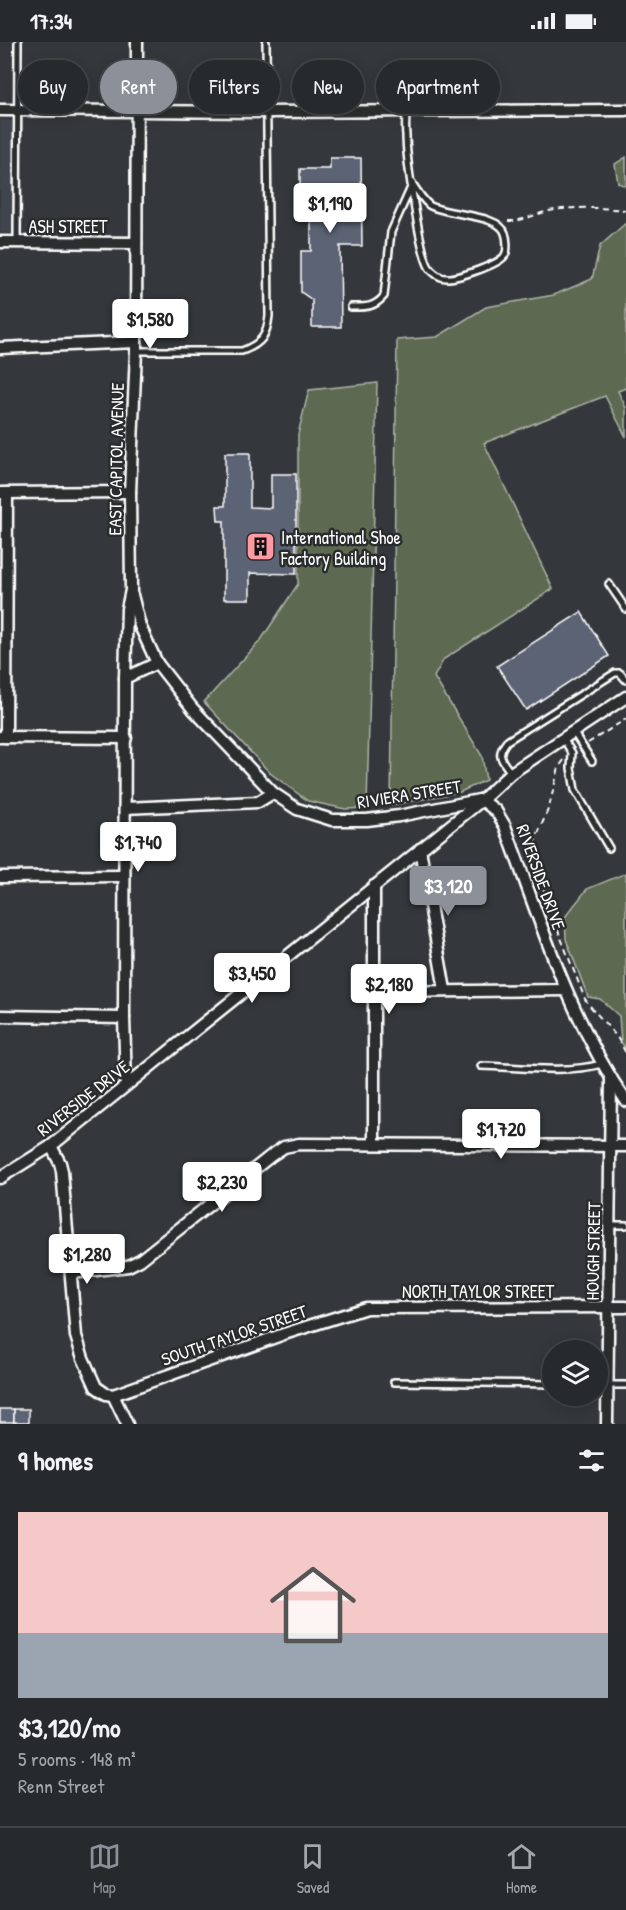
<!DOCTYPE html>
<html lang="en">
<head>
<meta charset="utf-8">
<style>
  body { margin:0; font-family:"Patrick Hand",sans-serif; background:#333639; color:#f1f3f6; height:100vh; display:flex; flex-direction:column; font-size:22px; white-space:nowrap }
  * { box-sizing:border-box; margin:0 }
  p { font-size:20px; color:#a4a7aa }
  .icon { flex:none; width:33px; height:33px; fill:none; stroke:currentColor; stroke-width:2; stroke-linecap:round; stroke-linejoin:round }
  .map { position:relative; height:1382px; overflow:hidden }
  .panel { display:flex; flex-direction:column; background:#272a2d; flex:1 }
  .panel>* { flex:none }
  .hud { position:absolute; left:18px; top:18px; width:591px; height:54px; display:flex; gap:12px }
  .fabs { position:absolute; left:542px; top:1298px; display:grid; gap:12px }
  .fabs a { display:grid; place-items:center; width:66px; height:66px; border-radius:50%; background:#272a2d; box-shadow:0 3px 15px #0003,0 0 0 2px #434649; font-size:30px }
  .price { position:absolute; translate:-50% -51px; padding:0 14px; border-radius:6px; background:#fff; color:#222; font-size:20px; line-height:39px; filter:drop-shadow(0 2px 3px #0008) }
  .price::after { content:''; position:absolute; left:50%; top:36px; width:18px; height:14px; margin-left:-9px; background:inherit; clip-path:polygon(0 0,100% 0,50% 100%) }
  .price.current { background:#8c9099; color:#fff }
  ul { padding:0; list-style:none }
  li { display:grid; align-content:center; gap:12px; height:318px; padding:0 18px }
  li span { display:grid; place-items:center; height:186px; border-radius:0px; color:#555 }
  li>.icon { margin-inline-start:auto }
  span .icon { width:108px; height:108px; fill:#fffc; stroke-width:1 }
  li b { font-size:26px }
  h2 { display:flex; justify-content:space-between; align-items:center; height:72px; padding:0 18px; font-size:26px }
  .tag { padding:0 21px; border-radius:27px; background:#272a2d; box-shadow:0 3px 15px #0003,0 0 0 2px #434649; font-size:21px; line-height:54px }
  .tag.current { background:#8c9099; color:#fff }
  .status { display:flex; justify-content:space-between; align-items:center; height:42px; padding:0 30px; background:#272a2d; direction:ltr }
  .status svg { height:16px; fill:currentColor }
  .dock { display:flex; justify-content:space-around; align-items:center; height:84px; border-top:2px solid #434649; background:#272a2d; font-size:16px; color:#a4a7aa }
  .dock a { display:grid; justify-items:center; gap:3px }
  .dock .current { color:#8c9099 }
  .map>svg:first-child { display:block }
  .built { fill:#40454d }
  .green { fill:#5d6a51; stroke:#aeb4a8; stroke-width:1.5 }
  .building { fill:#5c6475; stroke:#fff; stroke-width:1.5 }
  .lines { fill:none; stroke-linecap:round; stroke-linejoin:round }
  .lane-casing { stroke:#fff; stroke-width:10 }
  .street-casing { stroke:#fff; stroke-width:15 }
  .path { stroke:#fff; stroke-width:2; stroke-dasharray:6 4.5; stroke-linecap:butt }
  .lane { stroke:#2a2d2e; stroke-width:5 }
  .street { stroke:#2a2d2e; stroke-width:10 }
  .labels { text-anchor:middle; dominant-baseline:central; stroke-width:5; stroke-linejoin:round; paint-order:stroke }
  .street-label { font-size:18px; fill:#fff; stroke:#2a2d2e }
  .poi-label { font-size:18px; fill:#fff; stroke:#2a2d2e; text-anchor:start }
</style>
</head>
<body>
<div class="status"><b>17:34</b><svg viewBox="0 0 49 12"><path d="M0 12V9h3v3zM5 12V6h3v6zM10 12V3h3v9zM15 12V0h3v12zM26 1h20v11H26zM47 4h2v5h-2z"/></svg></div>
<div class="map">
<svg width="626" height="1382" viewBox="0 0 626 1382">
  <rect width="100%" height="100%" fill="#34383c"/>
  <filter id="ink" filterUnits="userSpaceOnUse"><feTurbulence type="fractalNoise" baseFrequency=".0167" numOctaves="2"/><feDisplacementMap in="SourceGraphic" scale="12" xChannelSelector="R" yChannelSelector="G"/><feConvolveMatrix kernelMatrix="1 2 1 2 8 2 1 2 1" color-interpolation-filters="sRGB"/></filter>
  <g filter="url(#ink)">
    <!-- built -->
    <path class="built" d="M0,78l12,1v112h-12z"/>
    <!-- green -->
    <g class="green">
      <path d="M626,115v29l-8,-3 -3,-19z"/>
      <path d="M626,181v165l-8,3 8,17v29l-21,-41 -121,47 69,146 -109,70 -10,18 48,79 4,24 -26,12 -69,13 6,-465 40,-3 49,-30 68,-12 38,-16 8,-33z"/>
      <path d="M377,341l-10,425 -22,1 -37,-8 -38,-28 -66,-71 57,-62 37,-56v-150l11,-44z"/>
      <path d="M0,458l2,1v224l-2,3z"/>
      <path d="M626,831v176l-5,-7 -2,-26 -19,-17 -12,-2 -22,-58 -1,-22 22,-28z"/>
    </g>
    <!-- building -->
    <g class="building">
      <path d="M330,116h31l1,88h-22l1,81h-29v-27l-11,-8v-41h10v-55h-11v-27h30z"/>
      <path d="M225,411h25v54l21,1v-34h25v100l-46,-1v26h-26v-78h-6l-1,-15h8z"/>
      <path d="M581,570l28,44 -83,54 -29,-44z"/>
      <rect x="0" y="1367" width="14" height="13"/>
      <rect x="14" y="1367" width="15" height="13"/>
    </g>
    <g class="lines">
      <defs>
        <g id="lane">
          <path d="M406,70c0,8 -1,16 0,23 0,20 14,124 25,135 4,4 9,8 15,8 10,1 55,-14 59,-23 3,-5 2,-17 0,-22 -7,-20 -59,-17 -76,-28 -7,-6 -12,-14 -17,-22"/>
          <path d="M17,200l1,-200"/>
          <path d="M351,265c14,0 23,1 33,-11l7,-64 21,-47"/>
          <path d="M136,309h106c19,-7 25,-15 27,-35l-3,-274"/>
          <path d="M609,542l17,25"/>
          <path d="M574,691l18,28"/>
          <path d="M564,698l8,13 -1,15 4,22 34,58"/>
          <path d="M511,731c-9,-13 -16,-17 -4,-32l108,-68h5l6,7"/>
          <path d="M481,1024c40,1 82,8 121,-2"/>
          <path d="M609,1183h17"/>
          <path d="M394,1340l158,2"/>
          <path d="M597,1343h29"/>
        </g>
        <g id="street">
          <path d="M0,68l266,2 360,-2"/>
          <path d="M0,200l136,1"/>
          <path d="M0,306l136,-6"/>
          <path d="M0,451l130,-1"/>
          <path d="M132,553l8,31 17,37 36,46 80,84 24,16 35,11h35l32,-4 80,-16"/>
          <path d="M125,636l2,-69 4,-19 -1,-98 6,-141 1,-309"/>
          <path d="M0,695l126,1"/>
          <path d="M6,695l1,-244"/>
          <path d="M482,758l14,11 9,15c35,94 64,192 121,275"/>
          <path d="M125,766l133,-6 15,-9"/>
          <path d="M420,807l25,141"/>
          <path d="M0,835l124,-1"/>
          <path d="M374,844v258"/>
          <path d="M375,950l191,-2"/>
          <path d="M0,974l124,2"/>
          <path d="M126,1042l-2,-66 1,-340 32,-15"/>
          <path d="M51,1104l9,17 2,8 14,165 7,22 13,29 10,7 7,1 14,29"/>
          <path d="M0,1136l51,-32 431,-346 29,-27 115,-76"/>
          <path d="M72,1231l56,-7 12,-6 132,-105 12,-8 15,-3 327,2"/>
          <path d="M113,1353l171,-61 82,-26 260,-1"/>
          <path d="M607,1382l4,-345"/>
        </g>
      </defs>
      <!-- lane casing -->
      <use href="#lane" class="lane-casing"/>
      <!-- street casing -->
      <use href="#street" class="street-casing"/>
      <!-- path -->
      <g class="path">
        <path d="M508,179c14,1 27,-7 41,-10 25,-5 52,-3 77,-1"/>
        <path d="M588,701l38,-24"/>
        <path d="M564,718l-5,7 -10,40 -16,39 10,42 12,35 30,76 5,7 27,31 9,16"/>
      </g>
      <!-- lane -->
      <use href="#lane" class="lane"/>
      <!-- street -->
      <use href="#street" class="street"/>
    </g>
  </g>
  <!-- icons -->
  <defs>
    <symbol id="building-square" viewBox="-11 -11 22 22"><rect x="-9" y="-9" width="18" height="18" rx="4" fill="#ff9aa2" stroke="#2a2d2e"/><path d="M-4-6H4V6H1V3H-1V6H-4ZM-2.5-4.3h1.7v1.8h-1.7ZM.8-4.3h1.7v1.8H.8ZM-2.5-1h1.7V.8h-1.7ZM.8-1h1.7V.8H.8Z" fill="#111"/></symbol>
  </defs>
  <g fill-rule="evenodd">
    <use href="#building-square" x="244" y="488" width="33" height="33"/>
  </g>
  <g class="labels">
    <!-- street labels -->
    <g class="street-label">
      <text x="68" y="184">ASH STREET</text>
      <text transform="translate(116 417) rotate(-89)">EAST CAPITOL AVENUE</text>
      <text transform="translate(409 752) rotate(-9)">RIVIERA STREET</text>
      <text transform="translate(541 835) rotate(70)">RIVERSIDE DRIVE</text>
      <text transform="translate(83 1056) rotate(-38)">RIVERSIDE DRIVE</text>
      <text transform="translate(593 1209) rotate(-89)">HOUGH STREET</text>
      <text x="478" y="1249">NORTH TAYLOR STREET</text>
      <text transform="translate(234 1293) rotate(-19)">SOUTH TAYLOR STREET</text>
    </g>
    <!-- poi labels -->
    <g class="poi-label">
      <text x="281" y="495">International Shoe<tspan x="281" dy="21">Factory Building</tspan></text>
    </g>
  </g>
</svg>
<div class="fabs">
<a><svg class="icon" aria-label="layers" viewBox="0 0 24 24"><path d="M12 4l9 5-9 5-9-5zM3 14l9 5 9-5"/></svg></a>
</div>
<b class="price" style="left:330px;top:192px">$1,190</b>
<b class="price" style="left:150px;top:308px">$1,580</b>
<b class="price" style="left:138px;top:831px">$1,740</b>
<b class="price current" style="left:448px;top:875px">$3,120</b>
<b class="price" style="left:252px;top:962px">$3,450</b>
<b class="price" style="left:389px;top:973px">$2,180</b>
<b class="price" style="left:501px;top:1118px">$1,720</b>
<b class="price" style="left:222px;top:1171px">$2,230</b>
<b class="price" style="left:87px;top:1243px">$1,280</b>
<div class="hud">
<a class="tag">Buy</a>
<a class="tag current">Rent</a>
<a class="tag">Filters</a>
<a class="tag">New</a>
<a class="tag">Apartment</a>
</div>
</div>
<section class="panel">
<h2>9 homes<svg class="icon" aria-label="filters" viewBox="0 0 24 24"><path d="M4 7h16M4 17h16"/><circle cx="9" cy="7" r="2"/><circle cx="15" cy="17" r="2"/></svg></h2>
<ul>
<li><span style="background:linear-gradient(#f6c9c9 65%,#9aa5b1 0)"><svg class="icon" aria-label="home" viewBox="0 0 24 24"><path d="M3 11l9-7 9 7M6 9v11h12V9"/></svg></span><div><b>$3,120/mo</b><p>5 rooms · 148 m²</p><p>Renn Street</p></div></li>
</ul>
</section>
<nav class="dock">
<a class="current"><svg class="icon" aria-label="map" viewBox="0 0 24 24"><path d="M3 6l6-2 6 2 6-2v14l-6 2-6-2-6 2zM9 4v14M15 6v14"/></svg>Map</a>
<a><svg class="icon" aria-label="saved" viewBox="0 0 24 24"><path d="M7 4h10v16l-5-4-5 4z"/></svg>Saved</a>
<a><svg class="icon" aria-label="home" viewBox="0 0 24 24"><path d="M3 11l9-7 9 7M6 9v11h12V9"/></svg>Home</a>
</nav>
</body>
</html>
